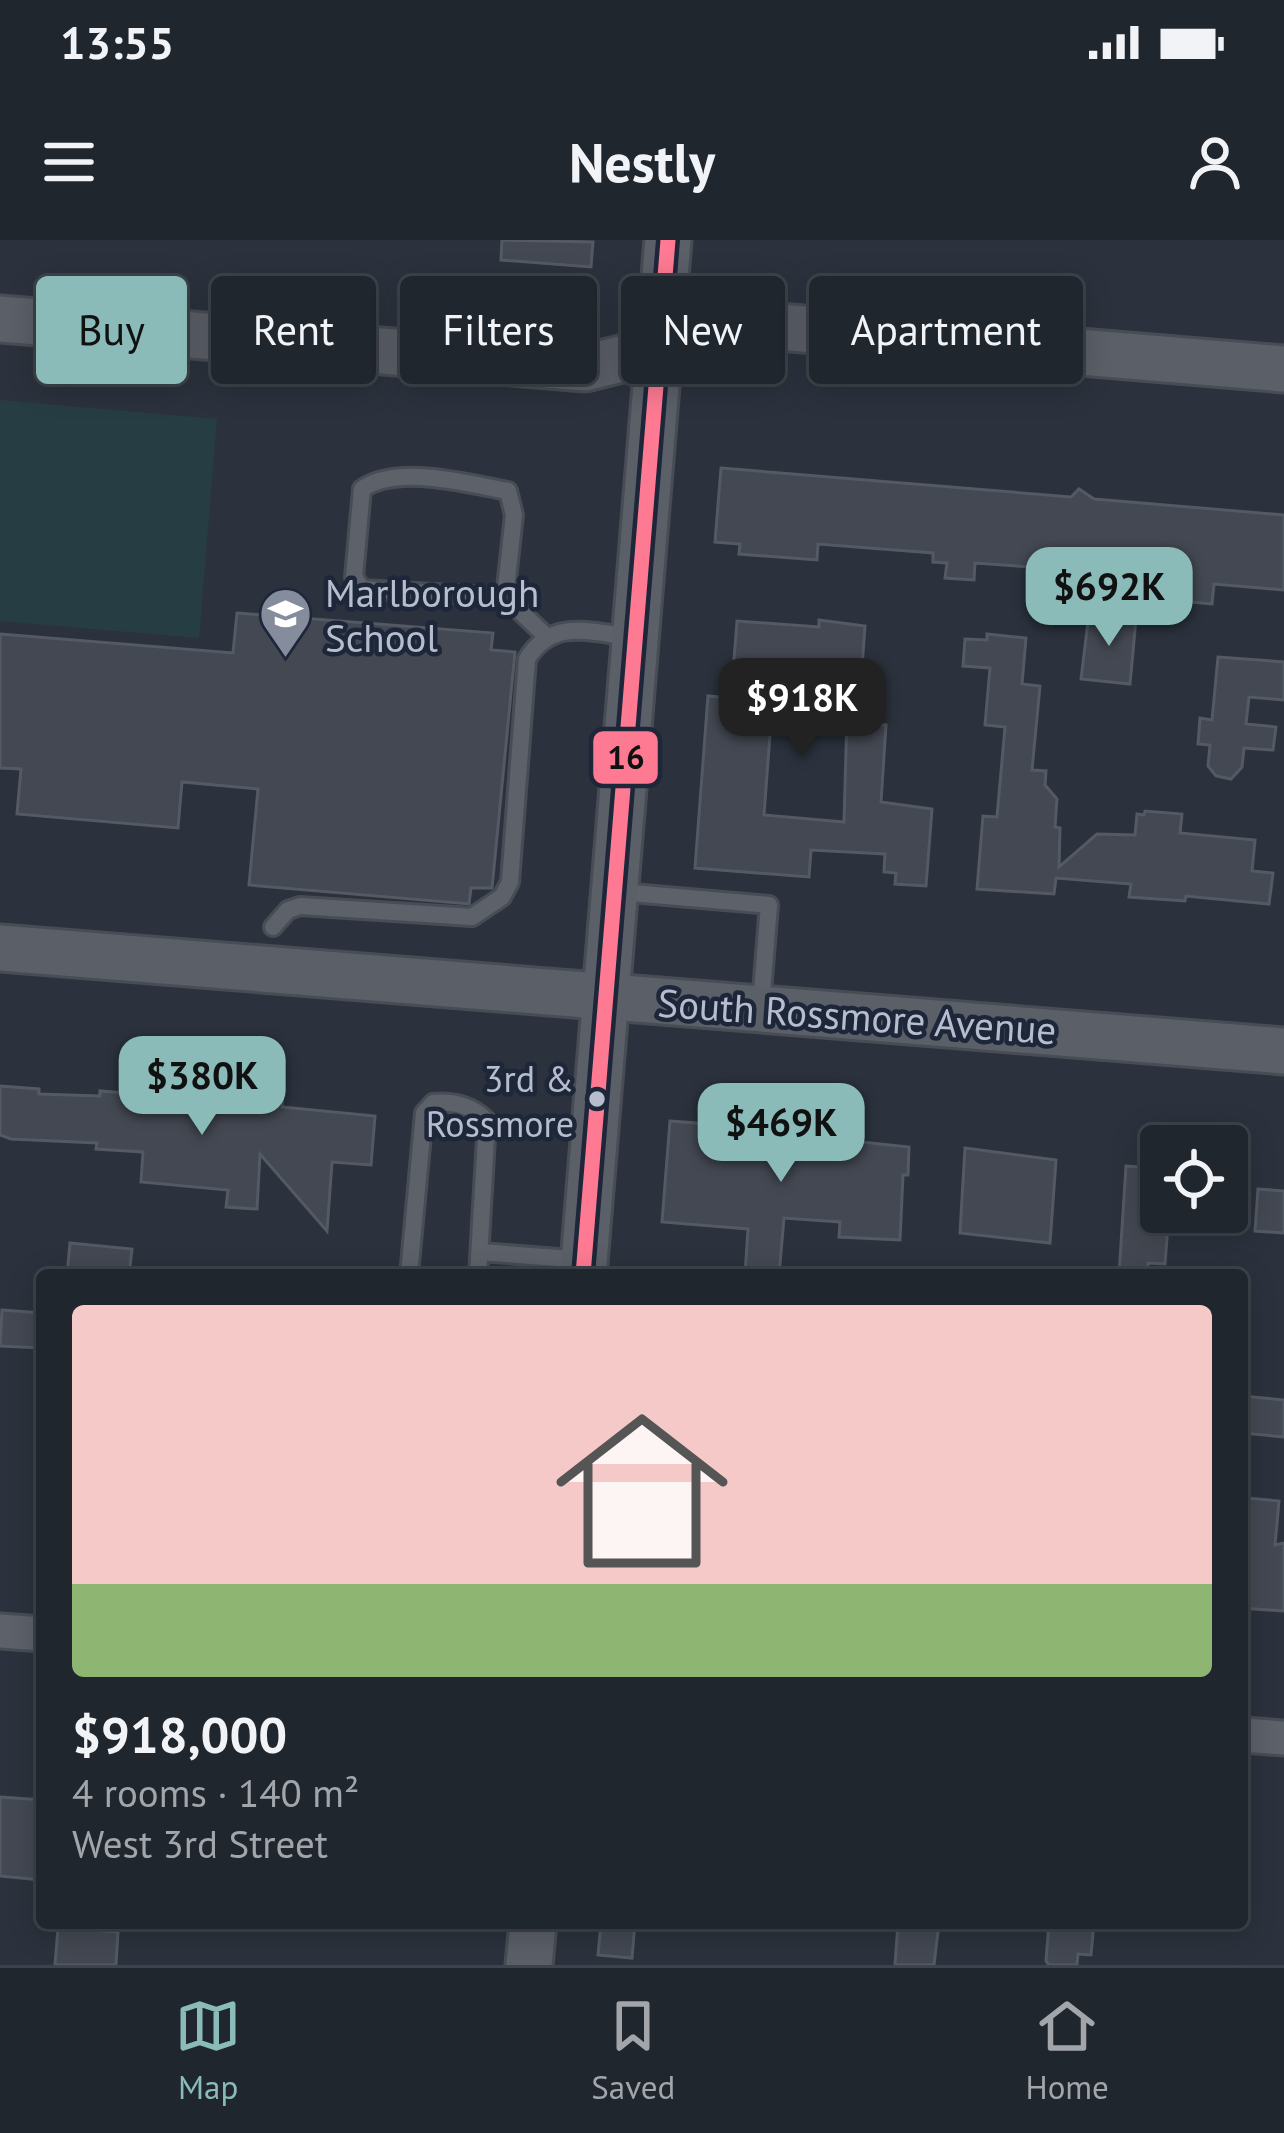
<!DOCTYPE html>
<html lang="en">
<head>
<meta charset="utf-8">
<style>
  body { margin:0; font-family:"PT Sans",sans-serif; background:#282e36; color:#f1f3f6; height:100vh; display:flex; flex-direction:column; font-size:45px; white-space:nowrap }
  * { box-sizing:border-box; margin:0 }
  p { font-size:39px; color:#a2a5aa }
  .icon { flex:none; width:66px; height:66px; fill:none; stroke:currentColor; stroke-width:2; stroke-linecap:round; stroke-linejoin:round }
  .map { position:relative; flex:1; overflow:hidden }
  .drawer { position:absolute; left:36px; top:1029px; width:1212px; height:660px; display:flex; flex-direction:column; background:#20262e; border-radius:12px; box-shadow:0 6px 30px #0003,0 0 0 3px #3d434a }
  .drawer>* { flex:none }
  .guide { position:absolute; left:36px; top:36px; width:1212px; height:108px; display:flex; gap:24px }
  .controls { position:absolute; left:1140px; top:885px; display:grid; gap:24px }
  .controls a { display:grid; place-items:center; width:108px; height:108px; border-radius:12px; background:#20262e; box-shadow:0 6px 30px #0003,0 0 0 3px #3d434a; font-size:60px }
  .price { position:absolute; translate:-50% -102px; padding:0 27px; border-radius:24px; background:#8bbbb9; color:#111; font-size:39px; line-height:78px; filter:drop-shadow(0 3px 6px #0008) }
  .price::after { content:''; position:absolute; left:50%; top:72px; width:36px; height:27px; margin-left:-18px; background:inherit; clip-path:polygon(0 0,100% 0,50% 100%) }
  .price.on { background:#222; color:#fff }
  ul { padding:0; list-style:none }
  li { display:grid; align-content:center; gap:24px; height:636px; padding:0 36px }
  li span { display:grid; place-items:center; height:372px; border-radius:12px; color:#555 }
  li>.icon { margin-inline-start:auto }
  span .icon { width:216px; height:216px; fill:#fffc; stroke-width:1 }
  li b { font-size:51px }
  .pill { padding:0 42px; border-radius:12px; background:#20262e; box-shadow:0 6px 30px #0003,0 0 0 3px #3d434a; font-size:42px; line-height:108px }
  .pill.on { background:#8bbbb9; color:#111 }
  .status { display:flex; justify-content:space-between; align-items:center; height:84px; padding:0 60px; background:#20262e; direction:ltr }
  .status svg { height:33px; fill:currentColor }
  header { display:flex; justify-content:space-between; align-items:center; height:156px; padding:0 36px; background:#20262e; font-size:54px; font-weight:700 }
  .menu { display:flex; justify-content:space-around; align-items:center; height:168px; border-top:3px solid #3d434a; background:#20262e; font-size:33px; color:#a2a5aa }
  .menu a { display:grid; justify-items:center; gap:6px }
  .menu .on { color:#8bbbb9 }
  .map>svg:first-child { display:block }
  .green { fill:#273d44 }
  .building { fill:#434852; stroke:#535a64; stroke-width:3; fill-rule:evenodd }
  .lines { fill:none; stroke-linecap:round; stroke-linejoin:round }
  .lane-casing { stroke:#484d55; stroke-width:22 }
  .street-casing { stroke:#484d55; stroke-width:39 }
  .secondary-casing { stroke:#484d55; stroke-width:51 }
  .lane { stroke:#5d616a; stroke-width:16 }
  .street { stroke:#5d616a; stroke-width:33 }
  .secondary { stroke:#5b5f68; stroke-width:45 }
  .bus-1-casing { stroke:#1d2739; stroke-width:24 }
  .bus-1 { stroke:#fe7a93; stroke-width:15 }
  .bus-dot { fill:#b6bdcd; stroke:#1d2739; stroke-width:4.5 }
  .labels { text-anchor:middle; dominant-baseline:central; stroke-width:9; stroke-linejoin:round; paint-order:stroke }
  .bus-label { font-size:36px; fill:#b6bdcd; stroke:#1d2739; text-anchor:end }
  .poi-label { font-size:39px; fill:#b6bdcd; stroke:#1d2739; text-anchor:start }
  .street-label { font-size:39px; fill:#b6bdcd; stroke:#1d2739 }
  .line-badge { stroke:#1d2739; stroke-width:4.5 }
  .pale-badge-label { font-size:33px; text-anchor:middle; font-weight:bold; fill:#111 }
</style>
</head>
<body>
<div class="status"><b>13:55</b><svg viewBox="0 0 49 12"><path d="M0 12V9h3v3zM5 12V6h3v6zM10 12V3h3v9zM15 12V0h3v12zM26 1h20v11H26zM47 4h2v5h-2z"/></svg></div>
<header><svg class="icon" aria-label="menu" viewBox="0 0 24 24"><path d="M4 6h16M4 12h16M4 18h16"/></svg>Nestly<svg class="icon" aria-label="person" viewBox="0 0 24 24"><circle cx="12" cy="8" r="4"/><path d="M4 21q1-7 8-7t8 7"/></svg></header>
<div class="map">
<svg width="1284" height="1725" viewBox="0 0 1284 1725">
  <rect width="100%" height="100%" fill="#2b323d"/>
  <!-- green -->
  <path class="green" d="M0,160l217,19 -18,219 -199,-17z"/>
  <!-- building -->
  <g class="building">
    <path d="M502,0l91,2 -2,25 -90,-7z"/>
    <path d="M721,228l350,29 8,-8 15,10 190,16v75l-70,-6 -2,20 -58,-5 3,-42 -51,-5 -4,48 -37,-3v-6l-23,-2 2,-21 -69,-5 -1,17 -29,-2 2,-15 -14,-1v-9l-115,-9 -1,16 -78,-6 1,-10 -25,-2z"/>
    <path d="M237,373l256,20 -2,17 24,2 -23,236h-21l-2,16 -220,-19 9,-96 -76,-7 -4,46 -161,-14 4,-45 -21,-1v-134l233,19z"/>
    <path d="M1089,374l47,5 -6,65 -49,-5z"/>
    <path d="M819,380l46,6 -3,42 17,1 -3,56h10l-5,77 51,7 -6,77 -31,-2 1,-11 -12,-1 1,-18 -74,-4 -2,27 -114,-9 13,-172 23,2 6,-77 82,6zM772,468l75,8 -3,106 -80,-7z"/>
    <path d="M987,394l39,4 -4,46 18,2 -8,84 14,1 -1,14 12,14 -2,28 5,1 -1,39 38,-33 38,1 2,-21 7,1 1,-4 37,3 -2,19 75,7 -3,31 21,2 -4,31 -83,-8 -1,5 -56,-4 2,-13 -75,-6 -2,16 -77,-5 6,-73 14,1 8,-90 -20,-2 5,-57 -27,-2 2,-27 22,1z"/>
    <path d="M1218,417l66,5v38l-35,-3 -3,27 30,3 -3,23 -29,-2 -2,19 -11,12 -15,-3 -8,-10 2,-21 -12,-1 2,-26 12,2z"/>
    <path d="M0,846l39,3v5l61,2v-5l137,11v-12l46,4 -1,13 93,9 -4,49 -39,-3 -5,69 -67,-77 -3,55 -31,-2 2,-17 -87,-8 2,-30 -47,-3 1,-6 -86,-4 -11,-4z"/>
    <path d="M670,881l122,9 -1,5 62,3 -1,3 57,6 -1,28h-5l-3,65 -61,-3 1,-15 -56,-4 -5,57h-34l3,-46 -86,-7z"/>
    <path d="M965,908l91,12 -6,83 -90,-10z"/>
    <path d="M1126,926l35,3v43h8l-4,52 -17,-1 -1,12h-28z"/>
    <path d="M1258,949l26,2v42l-29,-2z"/>
    <path d="M70,1003l62,6 -3,26h-62z"/>
    <path d="M2,1070l40,3v35l-42,-2z"/>
    <path d="M1242,1156l42,4v37l-42,-4z"/>
    <path d="M1246,1258l33,3 -4,44 9,-2v68l-42,-3v-99z"/>
    <path d="M0,1557l42,3v80l-42,-4z"/>
    <path d="M601,1683h34l-3,35 -34,-3z"/>
    <path d="M898,1683h41l-5,42h-39z"/>
    <path d="M1049,1683h45l-3,32 -13,-1 -1,11h-28l-3,-4z"/>
    <path d="M58,1688l60,4 -2,33h-61z"/>
  </g>
  <g class="lines">
    <defs>
      <g id="lane">
        <path d="M505,357l-143,-8 -8,-12 8,-88c36,-25 106,-5 146,2l6,24 -9,82 40,38"/>
        <path d="M620,652l149,13 -8,99"/>
        <path d="M273,687l15,-17 12,-4 172,11 30,-20 8,-15 17,-223c26,-42 64,-26 106,-22"/>
        <path d="M480,1012l104,8"/>
        <path d="M409,1035l15,-162 9,-10c20,-2 40,3 54,18l-9,154"/>
      </g>
      <g id="street">
        <path d="M0,1391l42,3"/>
        <path d="M1242,1495l42,3"/>
      </g>
      <g id="secondary">
        <path d="M0,79l585,49 155,-39 27,-3 517,43"/>
        <path d="M0,708l1284,103"/>
        <path d="M583,1035l85,-1035"/>
        <path d="M529,1725l4,-42"/>
      </g>
    </defs>
    <!-- lane casing -->
    <use href="#lane" class="lane-casing"/>
    <!-- street casing -->
    <use href="#street" class="street-casing"/>
    <!-- secondary casing -->
    <use href="#secondary" class="secondary-casing"/>
    <!-- lane -->
    <use href="#lane" class="lane"/>
    <!-- street -->
    <use href="#street" class="street"/>
    <!-- secondary -->
    <use href="#secondary" class="secondary"/>
    <defs>
      <path id="bus-1" d="M583,1035l85,-1035"/>
    </defs>
    <!-- bus-1 casing -->
    <use href="#bus-1" class="bus-1-casing"/>
    <!-- bus-1 -->
    <use href="#bus-1" class="bus-1"/>
  </g>
  <!-- icons -->
  <defs>
    <symbol id="school-pin" viewBox="-11 -11 22 30"><path d="M0 17L-7.5 6A9.5 9.5 0 1 1 7.5 6Z" fill="#858c9b" stroke="#1d2739"/><path d="M0-5L7-2L0 1L-7-2ZM-4 1L0 2.5L4 1V4Q0 6-4 4Z" fill="#fff"/></symbol>
  </defs>
  <g fill-rule="evenodd">
    <use href="#school-pin" x="256" y="344" width="59" height="81"/>
  </g>
  <!-- markers -->
  <circle class="bus-dot" cx="597" cy="859" r="10"/>
  <g class="labels">
    <!-- bus labels -->
    <g class="bus-label">
      <text x="574" y="838">3rd &amp;<tspan x="574" dy="45">Rossmore</tspan></text>
    </g>
    <!-- poi labels -->
    <g class="poi-label">
      <text x="325" y="352">Marlborough<tspan x="325" dy="45">School</tspan></text>
    </g>
    <!-- street labels -->
    <g class="street-label">
      <text transform="translate(857 776) rotate(4)">South Rossmore Avenue</text>
    </g>
  </g>
  <rect class="line-badge" x="591" y="489" width="69" height="57" rx="12" fill="#fe7a93"/>
  <g class="pale-badge-label">
    <text x="626" y="529">16</text>
  </g>
</svg>
<div class="controls">
<a><svg class="icon" aria-label="locate" viewBox="0 0 24 24"><circle cx="12" cy="12" r="6"/><path d="M12 2v4M12 18v4M2 12h4M18 12h4"/></svg></a>
</div>
<b class="price" style="left:1109px;top:409px">$692K</b>
<b class="price on" style="left:802px;top:520px">$918K</b>
<b class="price" style="left:202px;top:898px">$380K</b>
<b class="price" style="left:781px;top:945px">$469K</b>
<div class="guide">
<a class="pill on">Buy</a>
<a class="pill">Rent</a>
<a class="pill">Filters</a>
<a class="pill">New</a>
<a class="pill">Apartment</a>
</div>
<section class="drawer">
<ul>
<li><span style="background:linear-gradient(#f6c9c9 75%,#8fb573 0)"><svg class="icon" aria-label="home" viewBox="0 0 24 24"><path d="M3 11l9-7 9 7M6 9v11h12V9"/></svg></span><div><b>$918,000</b><p>4 rooms · 140 m²</p><p>West 3rd Street</p></div></li>
</ul>
</section>
</div>
<nav class="menu">
<a class="on"><svg class="icon" aria-label="map" viewBox="0 0 24 24"><path d="M3 6l6-2 6 2 6-2v14l-6 2-6-2-6 2zM9 4v14M15 6v14"/></svg>Map</a>
<a><svg class="icon" aria-label="saved" viewBox="0 0 24 24"><path d="M7 4h10v16l-5-4-5 4z"/></svg>Saved</a>
<a><svg class="icon" aria-label="home" viewBox="0 0 24 24"><path d="M3 11l9-7 9 7M6 9v11h12V9"/></svg>Home</a>
</nav>
</body>
</html>
